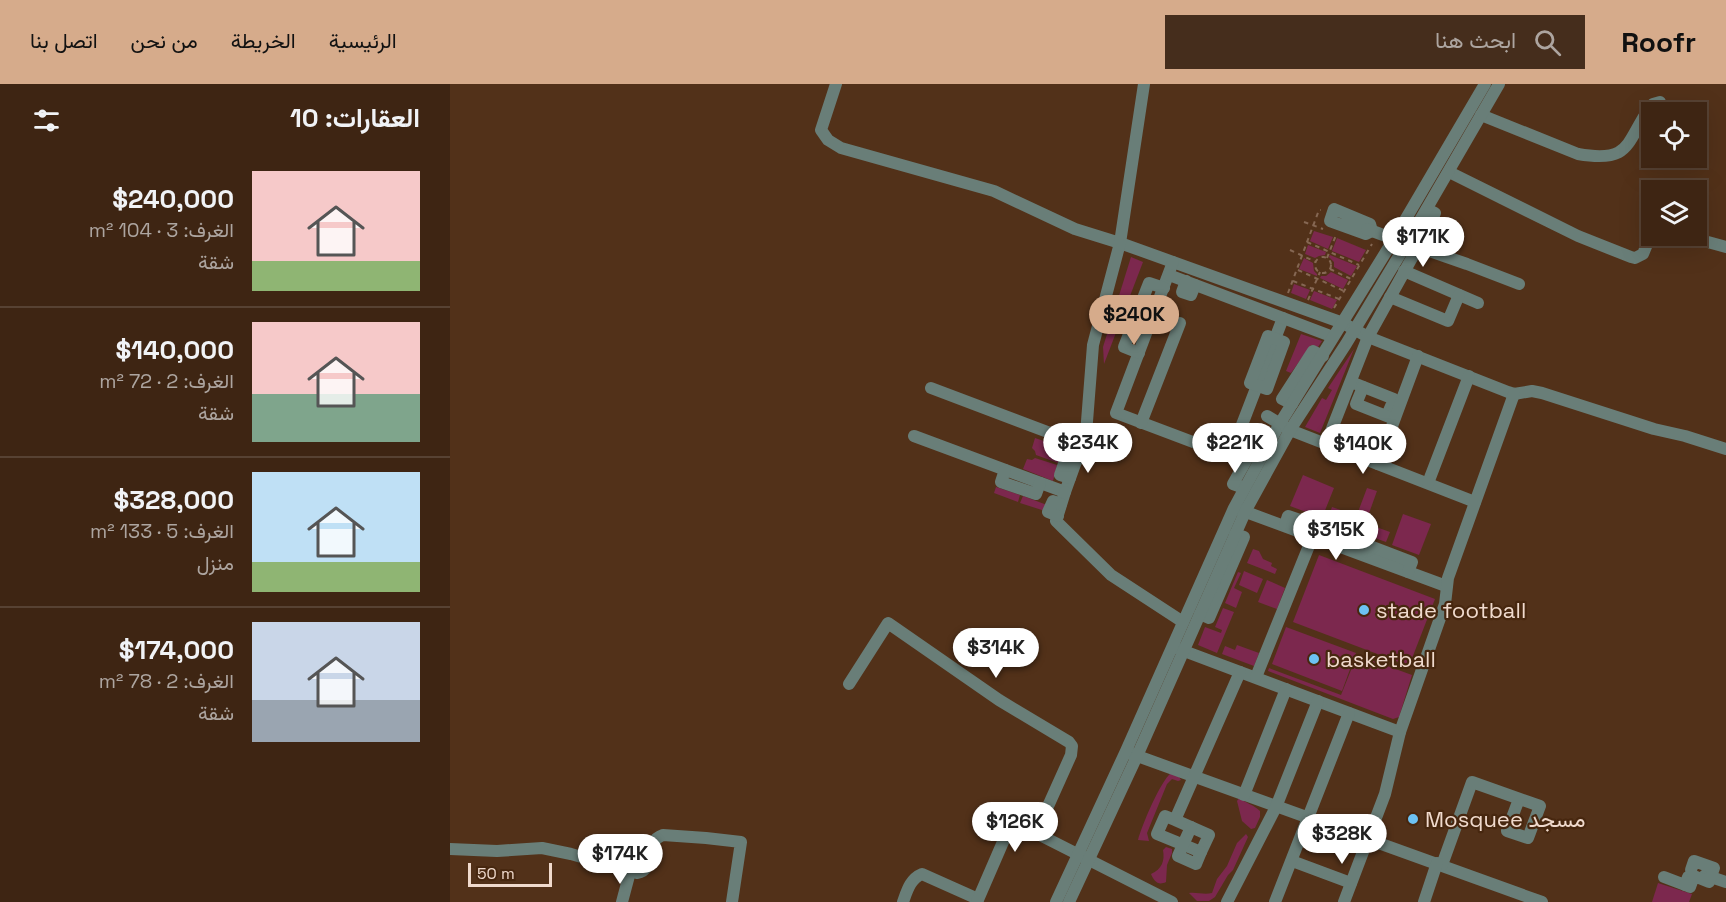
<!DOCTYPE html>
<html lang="ar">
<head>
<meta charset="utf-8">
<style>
  body { margin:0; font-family:"Space Grotesk",Vazirmatn,sans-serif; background:#452d1c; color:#f1f3f6; direction:rtl; height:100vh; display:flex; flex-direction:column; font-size:22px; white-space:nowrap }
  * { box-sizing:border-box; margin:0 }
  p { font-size:20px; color:#ada5a0 }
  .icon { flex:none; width:33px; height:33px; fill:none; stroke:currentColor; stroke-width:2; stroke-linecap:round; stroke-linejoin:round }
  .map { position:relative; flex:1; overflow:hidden; direction:ltr }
  .drawer { display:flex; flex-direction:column; background:#3e2513; width:450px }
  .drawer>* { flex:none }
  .buttons { position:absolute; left:1191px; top:18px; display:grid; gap:12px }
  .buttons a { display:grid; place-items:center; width:66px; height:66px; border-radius:0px; background:#3e2513; box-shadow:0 6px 24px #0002,0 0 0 2px #574233; font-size:30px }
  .scale { position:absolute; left:18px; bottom:15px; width:84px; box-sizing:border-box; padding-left:6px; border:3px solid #f0dacd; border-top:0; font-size:16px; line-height:21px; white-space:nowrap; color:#f0dacd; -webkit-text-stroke:4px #47270f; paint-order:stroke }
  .price { position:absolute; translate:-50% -51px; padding:0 14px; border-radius:21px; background:#fff; color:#222; font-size:20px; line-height:39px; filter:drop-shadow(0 2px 3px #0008) }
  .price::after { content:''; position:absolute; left:50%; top:36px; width:18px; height:14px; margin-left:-9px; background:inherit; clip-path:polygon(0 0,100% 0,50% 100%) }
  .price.current { background:#d6ab8b; color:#111 }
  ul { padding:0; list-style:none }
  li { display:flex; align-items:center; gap:18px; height:150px; padding:0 30px }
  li+li { border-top:2px solid #574233 }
  li span { display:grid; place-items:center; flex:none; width:168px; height:120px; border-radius:0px; color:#555 }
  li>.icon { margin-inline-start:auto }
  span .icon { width:72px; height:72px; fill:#fffc; stroke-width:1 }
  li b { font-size:26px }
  h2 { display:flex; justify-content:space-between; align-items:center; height:72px; padding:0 30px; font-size:26px }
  header { display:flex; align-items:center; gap:36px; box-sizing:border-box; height:84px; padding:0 30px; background:#d6ab8b; color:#111 }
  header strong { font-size:28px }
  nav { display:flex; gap:33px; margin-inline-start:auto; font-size:21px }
  .search { width:420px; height:54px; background:#452d1c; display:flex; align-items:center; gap:15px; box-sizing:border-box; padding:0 21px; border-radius:0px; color:#ada5a0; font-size:22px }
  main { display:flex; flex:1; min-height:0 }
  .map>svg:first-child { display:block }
  .green { fill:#7c284e }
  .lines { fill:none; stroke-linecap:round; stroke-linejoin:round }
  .path { stroke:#856753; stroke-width:2; stroke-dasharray:4.5 4.5; stroke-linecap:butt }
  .minor { stroke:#697e78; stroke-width:12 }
  .tertiary { stroke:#697e78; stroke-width:12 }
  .poi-dot { fill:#6dc2f3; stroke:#47270f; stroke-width:2 }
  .labels { text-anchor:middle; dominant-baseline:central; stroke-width:4.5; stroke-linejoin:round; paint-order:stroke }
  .poi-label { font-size:22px; fill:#f0dacd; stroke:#47270f; text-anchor:start }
</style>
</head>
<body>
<header>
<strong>Roofr</strong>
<div class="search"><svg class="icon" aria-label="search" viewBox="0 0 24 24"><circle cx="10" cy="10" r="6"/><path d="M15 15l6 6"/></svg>ابحث هنا</div>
<nav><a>الرئيسية</a><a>الخريطة</a><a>من نحن</a><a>اتصل بنا</a></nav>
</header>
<main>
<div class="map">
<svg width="1276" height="818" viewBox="0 0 1276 818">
  <rect width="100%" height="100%" fill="#523119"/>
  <!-- green -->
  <g class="green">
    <path d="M864,147l19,6 -5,12 -18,-8z"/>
    <path d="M887,154l29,12 -7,12 -27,-11z"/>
    <path d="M858,161l18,7 -1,3 -6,1 -4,2 -10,-4z"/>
    <path d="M880,171l27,11 -6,10 -17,-9v-5l-5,-5z"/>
    <path d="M681,173l12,5 -39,102 -1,-17z"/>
    <path d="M854,174l9,5 1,8 3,3v2l-18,-7z"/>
    <path d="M881,188l17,8 -5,9 -23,-11 1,-2h5z"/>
    <path d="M844,200l16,6 -4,9 -15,-6z"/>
    <path d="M864,207l23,9 -5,9 -22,-9z"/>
    <path d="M851,250l21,7 -4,6 -7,-2 -20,28 -5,-2z"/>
    <path d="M904,265l-34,84 -15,-6 17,-29 4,2 6,-10 -4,-2z"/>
    <path d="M585,354l27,9 -4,16 -22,-8 -1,-4 -3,-3z"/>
    <path d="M585,374l22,7 -4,16 -30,-12 4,-10 5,1z"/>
    <path d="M853,391l31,13 -12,30 -32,-12z"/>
    <path d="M546,403l24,8 -2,7 -24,-9z"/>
    <path d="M917,404l10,3 -9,25 -10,-4z"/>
    <path d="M573,412l24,9 -2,6 -25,-8z"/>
    <path d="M882,423l23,8 -1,4 36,13 -4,10 -59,-21z"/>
    <path d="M953,430l28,10 -12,31 -27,-10z"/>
    <path d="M803,465l6,2 4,8 9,4 -1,3 6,3 -2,5 -28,-11z"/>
    <path d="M869,471l116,44 -26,67 -116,-44z"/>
    <path d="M794,487l19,8 -6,14 -18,-8z"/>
    <path d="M788,488l3,1 -7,15 8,4 -6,16 -11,-5z"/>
    <path d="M817,496l18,8 -8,21 -19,-7z"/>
    <path d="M773,524l11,4 -17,41 -19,-8 7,-18 16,6 1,-3 -7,-3z"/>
    <path d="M836,543l70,26 -14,38 -70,-27z"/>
    <path d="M787,561l22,8 -5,13 -32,-12 3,-8 10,4z"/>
    <path d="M907,571l55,20 -13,42 -6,2 -125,-48 1,-3 72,27z"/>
    <path d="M721,689l7,2 3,5 -3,1 -6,-2 -5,5 -20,49 2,8 -11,-1c4,-15 22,-58 33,-67z"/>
    <path d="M789,714c7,5 15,7 21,13v6l-5,11 -4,1 -9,-8 -5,-20z"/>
    <path d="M796,750l2,3 -15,33 -5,5 -13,22 -6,4h-12l-8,-8c8,-1 15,2 23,0l5,-14 10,-13 10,-23z"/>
    <path d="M716,763l6,2v4l-5,12 -1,17c-8,4 -12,-1 -15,-8 11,-5 14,-13 12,-24z"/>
    <path d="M1208,799l34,11 -3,8h-37z"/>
  </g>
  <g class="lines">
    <!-- path -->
    <g class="path">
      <path d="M854,138l19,7"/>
      <path d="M857,158l52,23"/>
      <path d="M840,166l26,12"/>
      <circle cx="873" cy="181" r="8"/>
      <path d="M877,174l9,-23"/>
      <path d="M880,185l21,10"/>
      <path d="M848,186l46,21"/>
      <path d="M843,197l46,18"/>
      <path d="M838,209l31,-83h2"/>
      <path d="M858,216l12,-28"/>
      <path d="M884,224l38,-64"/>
    </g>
    <!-- minor -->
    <g class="minor">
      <path d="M386,0l-15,46 7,10 13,8 153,43 81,38 45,14 223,80 25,14 140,55 6,2 18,-3 10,2 112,36 31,7 41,13"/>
      <path d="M1031,31l97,39c53,9 47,-10 71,-45l4,-5 7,-2"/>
      <path d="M999,88l129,64 53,21 4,1 8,-4 9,-22"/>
      <path d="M884,125l36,15 2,7 -6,3 -36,-13z"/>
      <path d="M917,145l27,10"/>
      <path d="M1236,152l40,11"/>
      <path d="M968,163l49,17 52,20"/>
      <path d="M723,178l-57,151 114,43 53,-138"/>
      <path d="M954,187l74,32"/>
      <path d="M719,191l159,60"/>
      <path d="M736,197l-4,11 9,3 4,-10"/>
      <path d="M940,213l58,24 11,-26"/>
      <path d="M818,252l16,6 -17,47 -17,-6z"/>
      <path d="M689,269l-15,-6 25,-64 15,5"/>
      <path d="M901,298l43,17 -6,14"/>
      <path d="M913,303l-7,17 38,15"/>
      <path d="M842,320l-10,-5 31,-48 10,5"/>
      <path d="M817,332l23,14 185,72"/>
      <path d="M691,339l39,-100"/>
      <path d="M464,352l151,56 17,-47 -151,-57"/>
      <path d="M876,360l42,-107 50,-90 17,-34 -8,-4"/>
      <path d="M632,361l4,-11 7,-89 27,-102 24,-159"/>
      <path d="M928,380l40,-108"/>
      <path d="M555,386l-4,12 35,12 4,-11"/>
      <path d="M620,394l-10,-3 6,-17 10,4"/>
      <path d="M978,399l41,-107"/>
      <path d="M794,404l-11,-4 23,-41 11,5"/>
      <path d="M615,408l-9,29 55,54 72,47"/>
      <path d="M788,425l208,77"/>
      <path d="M608,432l-10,-4 5,-11 8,3"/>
      <path d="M835,441l3,-9 50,17 -4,11"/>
      <path d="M911,470l4,-10 47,18 -4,10"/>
      <path d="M750,530l9,4 35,-81 -9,-3"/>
      <path d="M726,564l224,84"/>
      <path d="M806,593l61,-151"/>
      <path d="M399,600l39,-61 111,77 70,42 3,4 -1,9 -35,78"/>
      <path d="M679,669l413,149"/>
      <path d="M794,711l42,-106"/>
      <path d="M725,736l34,15 -8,17 -44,-18 8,-18 10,4 65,-148"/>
      <path d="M741,743l-13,29 18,8 5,-12"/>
      <path d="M0,765l47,2 45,-3 29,6 66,19c20,-3 5,-31 26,-38l43,3 35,4 -9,60"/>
      <path d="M842,777l59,22"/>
      <path d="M992,781l30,-83 68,24 -12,32 -21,-7 12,-32"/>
      <path d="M1255,791l21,7"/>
      <path d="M1214,793l21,8 3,-8"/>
      <path d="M1235,801l5,2 4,-11 15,6 5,-14 -20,-7 -3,9"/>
      <path d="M172,818l8,-30"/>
      <path d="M453,818c4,-11 7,-23 19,-28l56,25"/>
      <path d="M527,818l29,-67c6,-8 10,-10 20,-7l146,74"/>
      <path d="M777,818l49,-95 42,-106"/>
      <path d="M825,818l74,-189"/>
      <path d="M894,818l41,-108 15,-62 45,-128 3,-26 66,-184"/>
      <path d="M974,818l13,-39"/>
    </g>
    <!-- tertiary -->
    <g class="tertiary">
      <path d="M606,818l70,-151 108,-243 45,-83 115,-186 91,-155"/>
      <path d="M619,818l68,-146 109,-246 44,-80 56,-86 59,-98 94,-162"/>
    </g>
  </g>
  <!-- markers -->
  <g class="poi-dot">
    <circle cx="914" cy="526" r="6"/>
    <circle cx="864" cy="575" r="6"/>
    <circle cx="963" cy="735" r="6"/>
  </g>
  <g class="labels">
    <!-- poi labels -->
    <g class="poi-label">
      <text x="926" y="526">stade football</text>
      <text x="876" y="575">basketball</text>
      <text x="975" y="735">Mosquee مسجد</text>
    </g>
  </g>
</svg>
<div class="buttons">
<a><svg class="icon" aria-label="locate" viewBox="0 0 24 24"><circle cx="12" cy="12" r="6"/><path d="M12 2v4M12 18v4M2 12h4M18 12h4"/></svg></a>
<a><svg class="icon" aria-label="layers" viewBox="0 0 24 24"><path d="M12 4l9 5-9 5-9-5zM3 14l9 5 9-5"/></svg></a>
</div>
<div class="scale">50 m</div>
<b class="price" style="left:973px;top:184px">$171K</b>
<b class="price current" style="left:684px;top:262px">$240K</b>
<b class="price" style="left:638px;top:390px">$234K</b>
<b class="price" style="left:785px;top:390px">$221K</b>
<b class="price" style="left:913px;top:391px">$140K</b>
<b class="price" style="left:886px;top:477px">$315K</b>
<b class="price" style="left:546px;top:595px">$314K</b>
<b class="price" style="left:565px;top:769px">$126K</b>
<b class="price" style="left:892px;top:781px">$328K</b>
<b class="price" style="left:170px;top:801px">$174K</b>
</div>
<section class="drawer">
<h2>العقارات: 10<svg class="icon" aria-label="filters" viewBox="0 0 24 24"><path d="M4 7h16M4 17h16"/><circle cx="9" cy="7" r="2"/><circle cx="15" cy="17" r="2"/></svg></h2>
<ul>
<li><span style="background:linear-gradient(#f6c9c9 75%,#8fb573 0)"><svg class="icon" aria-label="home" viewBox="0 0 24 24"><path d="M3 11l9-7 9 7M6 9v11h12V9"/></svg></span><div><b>$240,000</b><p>الغرف: 3 · 104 m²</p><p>شقة</p></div></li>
<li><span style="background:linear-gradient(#f6c9c9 60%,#7fa58c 0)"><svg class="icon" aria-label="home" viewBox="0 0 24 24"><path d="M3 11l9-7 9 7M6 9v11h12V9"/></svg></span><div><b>$140,000</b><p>الغرف: 2 · 72 m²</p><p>شقة</p></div></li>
<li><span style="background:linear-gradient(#bfe0f5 75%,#8fb573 0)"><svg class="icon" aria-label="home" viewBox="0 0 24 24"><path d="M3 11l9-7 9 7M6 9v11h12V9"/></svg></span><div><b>$328,000</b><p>الغرف: 5 · 133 m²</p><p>منزل</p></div></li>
<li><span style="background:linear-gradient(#c9d6e8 65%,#9aa5b1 0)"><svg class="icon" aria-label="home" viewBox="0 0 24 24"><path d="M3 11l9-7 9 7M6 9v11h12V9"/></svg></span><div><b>$174,000</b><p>الغرف: 2 · 78 m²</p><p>شقة</p></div></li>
</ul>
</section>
</main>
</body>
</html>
